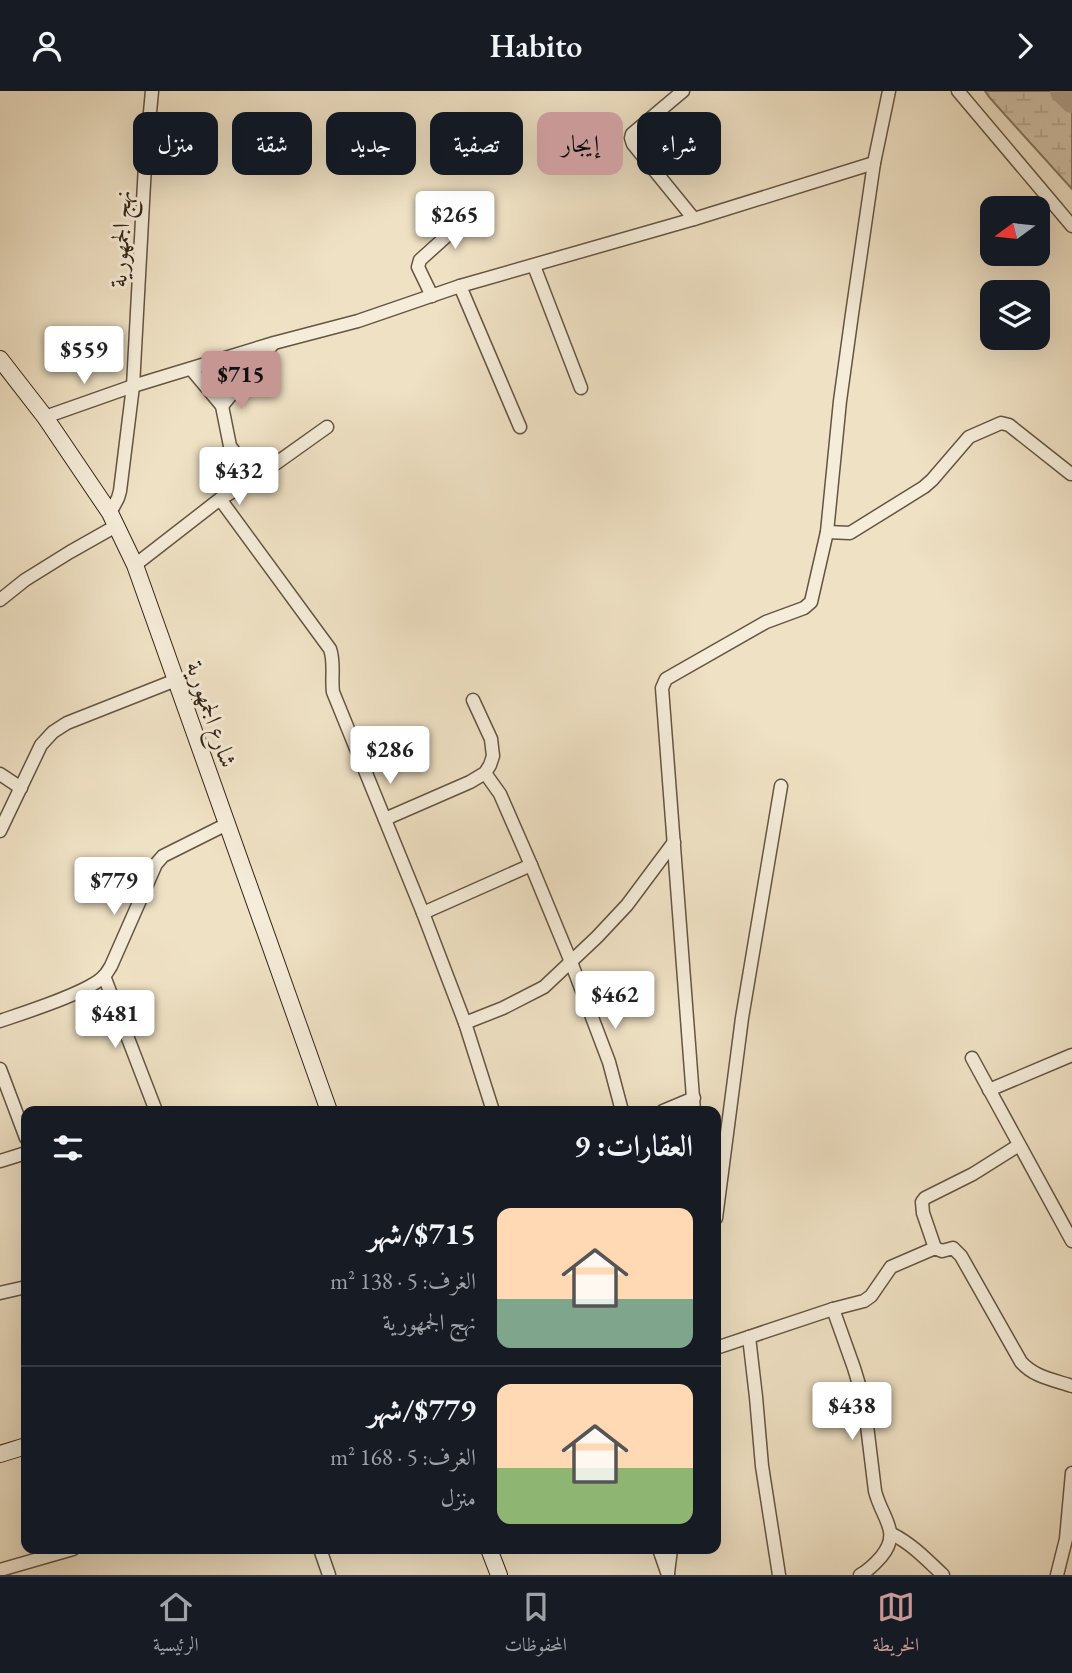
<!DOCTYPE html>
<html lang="ar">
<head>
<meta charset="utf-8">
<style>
  body { margin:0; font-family:"EB Garamond",Amiri,serif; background:#242831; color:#f1f3f6; direction:rtl; height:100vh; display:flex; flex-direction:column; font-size:26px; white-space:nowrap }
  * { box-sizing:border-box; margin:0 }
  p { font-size:23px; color:#9ea1a6 }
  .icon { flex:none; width:38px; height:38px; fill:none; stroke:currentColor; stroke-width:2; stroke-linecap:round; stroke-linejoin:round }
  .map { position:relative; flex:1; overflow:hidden; direction:ltr }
  .panel { position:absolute; left:21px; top:1015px; width:700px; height:448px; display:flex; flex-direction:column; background:#171b24; border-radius:14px; box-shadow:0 7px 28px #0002; direction:rtl }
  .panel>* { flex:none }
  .banner { position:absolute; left:21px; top:21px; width:700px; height:63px; direction:rtl; display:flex; gap:14px }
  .needle { width:46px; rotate:255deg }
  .fabs { position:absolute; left:980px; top:105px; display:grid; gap:14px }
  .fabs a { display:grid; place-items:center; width:70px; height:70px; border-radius:14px; background:#171b24; box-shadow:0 7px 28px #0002; font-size:35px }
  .price { position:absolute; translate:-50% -60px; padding:0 16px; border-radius:7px; background:#fff; color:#222; font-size:23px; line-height:46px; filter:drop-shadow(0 2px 4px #0008) }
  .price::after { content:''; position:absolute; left:50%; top:42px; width:21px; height:16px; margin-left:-10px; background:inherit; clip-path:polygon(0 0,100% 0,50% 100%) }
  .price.on { background:#c59692; color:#111 }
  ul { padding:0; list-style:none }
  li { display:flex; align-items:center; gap:21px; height:175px; padding:0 28px }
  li+li { border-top:2px solid #363941 }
  li span { display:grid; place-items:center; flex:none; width:196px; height:140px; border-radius:14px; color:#555 }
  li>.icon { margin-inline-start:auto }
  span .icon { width:84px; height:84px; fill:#fffc; stroke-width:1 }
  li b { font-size:30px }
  h2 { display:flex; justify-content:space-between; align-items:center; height:84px; padding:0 28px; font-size:30px }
  .chip { padding:0 24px; border-radius:14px; background:#171b24; box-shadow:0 7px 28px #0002; font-size:24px; line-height:63px }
  .chip.on { background:#c59692; color:#111 }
  header { display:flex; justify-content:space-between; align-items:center; height:91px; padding:0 28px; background:#171b24; font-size:32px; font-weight:600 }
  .dock { display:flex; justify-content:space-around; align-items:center; height:98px; border-top:2px solid #363941; background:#171b24; font-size:19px; color:#9ea1a6 }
  .dock a { display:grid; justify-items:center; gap:4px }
  .dock .on { color:#c59692 }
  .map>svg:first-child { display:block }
  .wetland { fill:url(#wetland-marsh); stroke:#837460; stroke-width:2 }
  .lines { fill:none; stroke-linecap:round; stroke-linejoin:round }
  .river { stroke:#b0a18a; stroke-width:24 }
  .street-casing { stroke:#645543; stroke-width:15 }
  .secondary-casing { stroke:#362618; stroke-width:18 }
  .street { stroke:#f5ecd9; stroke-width:12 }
  .secondary { stroke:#f5ecd9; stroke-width:16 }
  .labels { text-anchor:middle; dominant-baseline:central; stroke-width:6; stroke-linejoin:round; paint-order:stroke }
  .street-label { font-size:24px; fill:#362618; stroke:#f5ecd9 }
</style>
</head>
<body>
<header><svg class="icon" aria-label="forward" viewBox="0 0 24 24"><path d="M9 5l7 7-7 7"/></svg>Habito<svg class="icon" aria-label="person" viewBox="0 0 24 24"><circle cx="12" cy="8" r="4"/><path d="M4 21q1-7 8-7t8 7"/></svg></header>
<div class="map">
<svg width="1072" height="1484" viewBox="0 0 1072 1484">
  <defs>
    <pattern id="wetland-marsh" width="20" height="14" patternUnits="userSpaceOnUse" patternTransform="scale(1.75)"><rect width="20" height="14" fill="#d0c1a7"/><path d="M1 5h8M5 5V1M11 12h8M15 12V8" fill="none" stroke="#b3a68f"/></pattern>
  </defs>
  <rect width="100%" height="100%" fill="#efe1c4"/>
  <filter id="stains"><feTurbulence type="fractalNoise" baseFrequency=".00286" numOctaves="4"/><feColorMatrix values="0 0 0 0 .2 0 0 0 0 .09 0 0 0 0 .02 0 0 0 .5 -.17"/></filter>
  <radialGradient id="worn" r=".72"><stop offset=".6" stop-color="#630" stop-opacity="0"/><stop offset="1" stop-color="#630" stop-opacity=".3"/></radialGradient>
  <!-- wetland -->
  <path class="wetland" d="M985,0h87v98l-83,-92z"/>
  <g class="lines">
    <!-- river -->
    <path class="river" d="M1062,0l10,10"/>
    <defs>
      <g id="street">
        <path d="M683,0l-51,43 -1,4 2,6 61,75"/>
        <path d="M958,0l114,135"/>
        <path d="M534,175l47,122"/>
        <path d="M460,195l60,141"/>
        <path d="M432,205l-14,-29 2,-7 60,-54"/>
        <path d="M191,278l31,37 8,40 24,33"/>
        <path d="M222,315l51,-62"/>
        <path d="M45,326l88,-31 141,-43 84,-22 102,-35 234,-67 180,-56"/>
        <path d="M220,408l110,150c5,14 1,29 3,43l90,221 42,110 28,88"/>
        <path d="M110,422l8,-15 2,-7 13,-105 12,-221 7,-74"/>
        <path d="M827,441l23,1 74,-46 8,-7 37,-43 32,-14 8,2 62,49"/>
        <path d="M135,474l85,-66 34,-20 73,-52"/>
        <path d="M0,509l25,-20 45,-28 46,-26"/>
        <path d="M485,682l15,21 31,71 40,97 38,100 13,49"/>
        <path d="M0,683l21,14"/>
        <path d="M385,728l85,-37 15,-9 5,-8 3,-9 -2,-17 -18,-39"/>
        <path d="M0,740l41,-86 12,-13 14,-9 109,-43"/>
        <path d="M423,822l108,-48"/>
        <path d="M104,885l52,135"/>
        <path d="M0,930c23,-8 91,-29 105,-46 2,-2 4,-6 6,-9l45,-102 7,-8 64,-32"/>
        <path d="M465,932l38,-15 41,-21 53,-50 30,-32 47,-63"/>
        <path d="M972,967l100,183"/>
        <path d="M0,978l26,69"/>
        <path d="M989,999l83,-35"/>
        <path d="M663,1020l31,-13"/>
        <path d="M694,1020l-32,-423 4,-9 100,-57 38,-14 7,-6 16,-70 13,-131 12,-87 22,-151 15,-72"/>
        <path d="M0,1070l26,-8"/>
        <path d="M716,1127l26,-200 39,-232"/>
        <path d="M935,1157l-12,-35 -1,-11 3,-4 48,-24 46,-29"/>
        <path d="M0,1202l26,-6"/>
        <path d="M833,1218l21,59 10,33 11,90c7,28 27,41 6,66 -7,8 -12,13 -21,18"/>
        <path d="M749,1246l7,60 6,69 17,109"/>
        <path d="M716,1257l117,-39 31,-8 7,-5 20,-29 44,-19 7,3 11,-3 8,8 60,106c13,15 33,18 51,24"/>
        <path d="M892,1443c20,10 35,26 51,41"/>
        <path d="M320,1458l9,26"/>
        <path d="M659,1458l9,26"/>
        <path d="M0,1479l73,-21"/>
        <path d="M668,1482l3,-24"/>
        <path d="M1057,1484l9,-36 6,-66"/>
      </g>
      <g id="secondary">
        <path d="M0,268l45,58 65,96 25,52 194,546"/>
        <path d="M0,1363l26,-8"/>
        <path d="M489,1458l10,26"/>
      </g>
    </defs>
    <!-- street casing -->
    <use href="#street" class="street-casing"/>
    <!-- secondary casing -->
    <use href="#secondary" class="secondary-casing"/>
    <!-- street -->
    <use href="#street" class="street"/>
    <!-- secondary -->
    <use href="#secondary" class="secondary"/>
  </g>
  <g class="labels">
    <!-- street labels -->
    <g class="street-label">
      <text transform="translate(120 148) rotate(-87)">نهج الجمهورية</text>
      <text transform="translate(212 623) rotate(71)">شارع الجمهورية</text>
    </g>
  </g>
  <rect width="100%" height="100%" filter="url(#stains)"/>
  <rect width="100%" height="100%" fill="url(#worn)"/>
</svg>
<div class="fabs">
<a><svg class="needle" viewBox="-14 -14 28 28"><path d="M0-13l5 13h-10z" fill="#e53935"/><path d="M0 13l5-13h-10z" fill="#9ea1a6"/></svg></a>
<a><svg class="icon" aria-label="layers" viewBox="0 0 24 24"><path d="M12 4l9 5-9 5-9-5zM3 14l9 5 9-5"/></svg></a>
</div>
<b class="price" style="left:455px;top:160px">$265</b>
<b class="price" style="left:84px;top:295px">$559</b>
<b class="price on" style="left:241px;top:320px">$715</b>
<b class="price" style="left:239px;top:416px">$432</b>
<b class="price" style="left:390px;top:695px">$286</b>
<b class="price" style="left:114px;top:826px">$779</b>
<b class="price" style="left:615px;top:940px">$462</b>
<b class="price" style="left:115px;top:959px">$481</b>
<b class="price" style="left:852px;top:1351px">$438</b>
<div class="banner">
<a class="chip">شراء</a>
<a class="chip on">إيجار</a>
<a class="chip">تصفية</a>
<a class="chip">جديد</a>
<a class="chip">شقة</a>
<a class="chip">منزل</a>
</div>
<section class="panel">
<h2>العقارات: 9<svg class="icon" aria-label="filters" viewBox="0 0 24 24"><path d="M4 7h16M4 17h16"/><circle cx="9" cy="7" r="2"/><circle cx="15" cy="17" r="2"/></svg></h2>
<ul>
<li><span style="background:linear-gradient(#ffd9b3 65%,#7fa58c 0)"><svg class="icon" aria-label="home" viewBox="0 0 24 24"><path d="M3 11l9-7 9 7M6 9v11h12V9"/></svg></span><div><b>$715/شهر</b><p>الغرف: 5 · 138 m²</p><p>نهج الجمهورية</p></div></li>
<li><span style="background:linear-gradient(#ffd9b3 60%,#8fb573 0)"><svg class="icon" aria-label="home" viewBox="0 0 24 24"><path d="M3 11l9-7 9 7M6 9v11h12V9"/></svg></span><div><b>$779/شهر</b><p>الغرف: 5 · 168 m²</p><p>منزل</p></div></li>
</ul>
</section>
</div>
<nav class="dock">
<a class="on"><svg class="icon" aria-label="map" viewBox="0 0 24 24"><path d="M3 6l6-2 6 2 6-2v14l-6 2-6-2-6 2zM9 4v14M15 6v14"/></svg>الخريطة</a>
<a><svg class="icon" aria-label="saved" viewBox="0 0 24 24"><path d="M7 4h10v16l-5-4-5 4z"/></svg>المحفوظات</a>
<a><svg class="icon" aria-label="home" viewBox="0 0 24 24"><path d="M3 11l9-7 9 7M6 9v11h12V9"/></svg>الرئيسية</a>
</nav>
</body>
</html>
